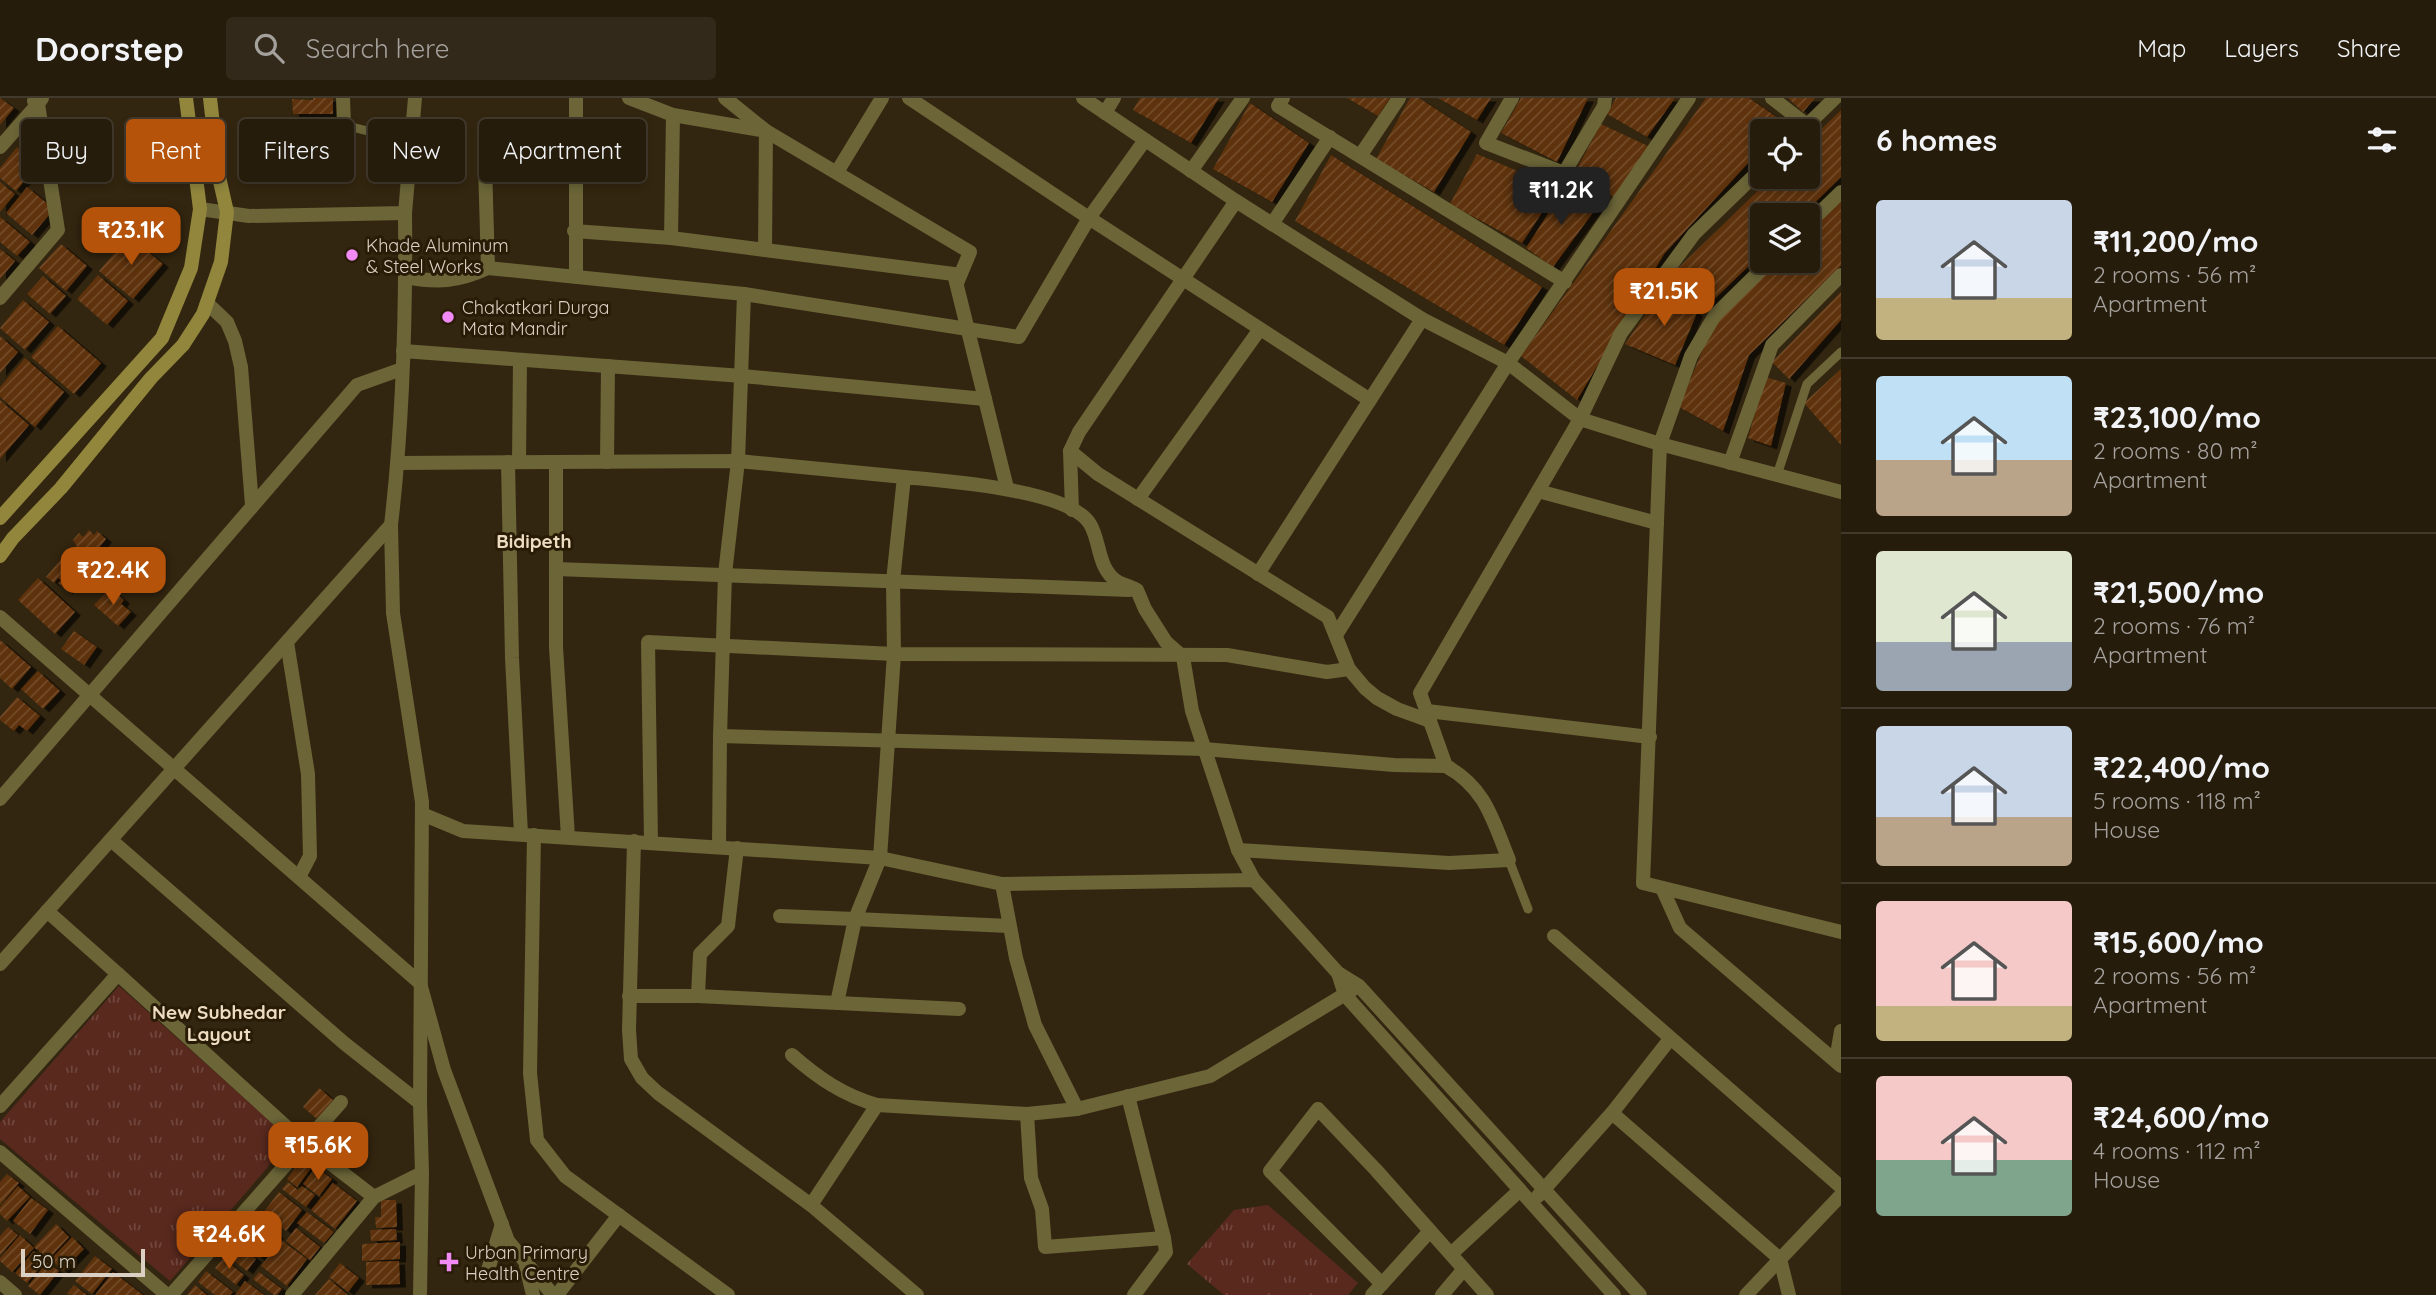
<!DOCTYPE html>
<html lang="en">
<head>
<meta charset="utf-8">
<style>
  body { margin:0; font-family:Quicksand,sans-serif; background:#32291a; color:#f1f3f6; height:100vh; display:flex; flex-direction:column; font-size:26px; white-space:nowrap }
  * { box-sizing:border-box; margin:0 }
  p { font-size:23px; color:#a4a19d }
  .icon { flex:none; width:38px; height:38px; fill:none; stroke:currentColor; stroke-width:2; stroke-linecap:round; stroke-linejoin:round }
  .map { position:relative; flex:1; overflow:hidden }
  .sheet { display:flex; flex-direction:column; background:#261c0c; width:595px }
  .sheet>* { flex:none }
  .top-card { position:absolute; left:21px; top:21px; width:665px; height:63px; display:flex; gap:14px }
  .fabs { position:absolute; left:1750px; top:21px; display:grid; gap:14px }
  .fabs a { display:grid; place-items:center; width:70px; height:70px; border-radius:7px; background:#261c0c; box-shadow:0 4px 10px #0003,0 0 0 2px #423a2d; font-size:35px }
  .scale { position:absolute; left:21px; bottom:18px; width:124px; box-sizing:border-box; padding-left:7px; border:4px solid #dad1c4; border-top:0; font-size:19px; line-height:24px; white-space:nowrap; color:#dad1c4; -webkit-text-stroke:5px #291c06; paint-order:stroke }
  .price { position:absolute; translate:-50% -60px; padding:0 16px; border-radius:14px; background:#b45309; color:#fff; font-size:23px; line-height:46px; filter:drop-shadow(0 2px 4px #0008) }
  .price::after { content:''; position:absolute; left:50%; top:42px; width:21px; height:16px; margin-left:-10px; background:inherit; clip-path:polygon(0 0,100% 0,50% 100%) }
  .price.current { background:#222; color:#fff }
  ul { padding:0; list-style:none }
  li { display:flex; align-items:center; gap:21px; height:175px; padding:0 35px }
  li+li { border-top:2px solid #423a2d }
  li span { display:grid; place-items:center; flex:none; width:196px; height:140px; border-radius:7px; color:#555 }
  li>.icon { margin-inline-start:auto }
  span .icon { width:84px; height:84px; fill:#fffc; stroke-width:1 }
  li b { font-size:30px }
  h2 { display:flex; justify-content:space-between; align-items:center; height:84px; padding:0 35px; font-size:30px }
  .tag { padding:0 24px; border-radius:7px; background:#261c0c; box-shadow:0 4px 10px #0003,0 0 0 2px #423a2d; font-size:24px; line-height:63px }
  .tag.current { background:#b45309; color:#fff }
  header { display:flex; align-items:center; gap:42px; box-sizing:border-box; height:98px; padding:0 35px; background:#261c0c; border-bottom:2px solid #423a2d }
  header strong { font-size:33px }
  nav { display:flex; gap:38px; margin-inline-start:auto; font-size:24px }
  .search { width:490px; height:63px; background:#32291a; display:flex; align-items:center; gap:18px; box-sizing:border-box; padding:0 24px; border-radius:7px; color:#a4a19d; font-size:26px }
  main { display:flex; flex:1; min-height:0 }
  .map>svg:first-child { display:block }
  .grass { fill:url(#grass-tufts) }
  .building { fill:url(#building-hatch); filter:url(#shadow) }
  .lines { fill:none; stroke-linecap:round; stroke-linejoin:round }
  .lane { stroke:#6b6538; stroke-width:9 }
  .street { stroke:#6b6538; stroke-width:14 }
  .secondary { stroke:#91863c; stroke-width:14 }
  .poi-dot { fill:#f18af4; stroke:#291c06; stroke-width:2.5 }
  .labels { text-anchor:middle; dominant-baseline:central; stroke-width:6; stroke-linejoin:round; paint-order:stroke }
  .poi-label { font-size:18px; fill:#dad1c4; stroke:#291c06; text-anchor:start }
  .neighbourhood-label { font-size:19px; font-weight:bold; fill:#eedcc2; stroke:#291c06 }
</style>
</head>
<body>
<header>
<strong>Doorstep</strong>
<div class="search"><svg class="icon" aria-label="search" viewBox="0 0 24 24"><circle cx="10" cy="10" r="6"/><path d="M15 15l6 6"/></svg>Search here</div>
<nav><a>Map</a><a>Layers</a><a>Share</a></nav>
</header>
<main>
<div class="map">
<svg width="1841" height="1197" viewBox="0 0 1841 1197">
  <defs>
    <pattern id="grass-tufts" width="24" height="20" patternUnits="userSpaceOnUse" patternTransform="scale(1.75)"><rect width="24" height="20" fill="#59291e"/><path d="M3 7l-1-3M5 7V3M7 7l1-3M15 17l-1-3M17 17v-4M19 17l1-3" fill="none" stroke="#70473d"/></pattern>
    <pattern id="building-hatch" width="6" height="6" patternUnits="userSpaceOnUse" patternTransform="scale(1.75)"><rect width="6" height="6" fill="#5d3009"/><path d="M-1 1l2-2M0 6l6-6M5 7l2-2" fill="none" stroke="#744d2b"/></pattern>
    <filter id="shadow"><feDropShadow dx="6" dy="3.5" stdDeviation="0" flood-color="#0009"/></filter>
  </defs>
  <rect width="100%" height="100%" fill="#332610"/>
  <!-- grass -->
  <g class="grass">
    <path d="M119,888l172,154 -121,141 -170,-142v-17z"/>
    <path d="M1268,1107l90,78 -10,12h-124l-37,-31 47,-54z"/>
  </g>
  <!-- building -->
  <g class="building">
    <path d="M0,0l14,10 -14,17z"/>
    <path d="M313,0h20v16h-40l-1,-15 21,1z"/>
    <path d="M1140,0h79l-28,45 -58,-33z"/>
    <path d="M1347,0h43l-12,18z"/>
    <path d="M1410,0h9l52,34 -37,60 -58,-33z"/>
    <path d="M1438,0h53l-14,22z"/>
    <path d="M1521,0h67l-31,64 -56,-29z"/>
    <path d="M1616,0h59l-28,39 -40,-23z"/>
    <path d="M1706,0h43l36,25 -7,8h-16v17l-98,106 -87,146 -56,-44z"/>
    <path d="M1788,0h27l-12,14z"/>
    <path d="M1250,5l59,40 -37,59 -59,-33z"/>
    <path d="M1841,12v67l-39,38h-40v38l-59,57 -33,-34 102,-99h36v-35z"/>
    <path d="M1601,26l49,23 -36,50 -40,-23z"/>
    <path d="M17,49l21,18 -22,26 -16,-13v-10z"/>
    <path d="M1477,56l81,34 -36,55 -72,-39z"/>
    <path d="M1331,57l211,132 -38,58 -209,-124z"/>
    <path d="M0,84l15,12 -15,18z"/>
    <path d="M27,89l27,22 -22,26 -26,-22z"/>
    <path d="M1564,91l33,18 -44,60 -27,-19z"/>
    <path d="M1841,101v67l-92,89 -26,76 -44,-24 36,-87 62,-59h31v-30z"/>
    <path d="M0,119l30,25 -13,14 -17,-14z"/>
    <path d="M129,138l34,28 -30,35 -34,-28z"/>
    <path d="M61,146l26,22 -21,25 -27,-23z"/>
    <path d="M0,151l15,12 -15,18z"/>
    <path d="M98,177l30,26 -21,24 -30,-26z"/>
    <path d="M43,178l23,20 -16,18 -23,-20z"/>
    <path d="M1666,187l31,28 -22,52 -50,-21z"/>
    <path d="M1841,194v28l-52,59 -17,-17z"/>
    <path d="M23,202l26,22 -24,28 -25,-22z"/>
    <path d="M58,228l43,37 -27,31 -43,-37z"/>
    <path d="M0,238l18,16 -18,21z"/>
    <path d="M25,260l39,34 -29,35 -35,-30v-10z"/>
    <path d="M1841,271v76l-37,-42z"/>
    <path d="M1765,279l21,6 -15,63 -23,-8z"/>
    <path d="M0,302l29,25 -29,34z"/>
    <path d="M89,432l5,5 3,-4 9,8 -17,21 -13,-11 1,-2 -4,-7 6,-7 4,4z"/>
    <path d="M62,460l9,7 -6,7 10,9 -8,10 -9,-8 3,-3 -3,-2 -4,5 -8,-6z"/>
    <path d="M38,480l37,34 -20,22 -37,-34z"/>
    <path d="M110,490l14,12 -3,4 10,8 -13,14 -24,-21z"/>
    <path d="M74,533l23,16 -13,18 -23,-16z"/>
    <path d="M0,542l31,27 -19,22 -12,-11z"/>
    <path d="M38,573l22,20 -17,18 -22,-20z"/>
    <path d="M17,599l23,19 -13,15 -8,-6 -5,6 -14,-11v-3z"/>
    <path d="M319,990l14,12 -16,19 -14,-12z"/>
    <path d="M305,1057l10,8 -18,24 -10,-8z"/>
    <path d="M316,1069l16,12 -13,17 -16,-12z"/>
    <path d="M7,1076l12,9 -19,22v-23z"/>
    <path d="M288,1084l10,8 4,-4 13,9 -9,12 -24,-18z"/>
    <path d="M333,1085l24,18 -22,28 -24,-19z"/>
    <path d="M18,1088l12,11 -23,24 -7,-7v-7z"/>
    <path d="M279,1094l23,18 -16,21 -23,-18z"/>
    <path d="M31,1100l17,12 -18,24 -17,-13z"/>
    <path d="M381,1102h15l1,27 -21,1 -1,-11h6z"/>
    <path d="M307,1114l27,20 -10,11 -27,-20z"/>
    <path d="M258,1122l20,15 -18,23 -20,-15z"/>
    <path d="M56,1126l13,13 -21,23 -14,-13z"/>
    <path d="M8,1129l10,8 -18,20v-19z"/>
    <path d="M296,1130l24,19 -10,13 -24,-19z"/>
    <path d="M396,1131l1,11 -26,1 -1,-11z"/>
    <path d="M20,1137l14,13 -22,24 -12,-11v-3z"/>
    <path d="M72,1139l12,12 -21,22 -12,-12z"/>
    <path d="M281,1142l26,19 -20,27 -26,-20z"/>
    <path d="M235,1144l21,17 -9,12 -22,-17z"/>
    <path d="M400,1144v17l-38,2v-17z"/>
    <path d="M34,1153l12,10 -19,22 -12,-10z"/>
    <path d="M95,1158l17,13 -20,25 -17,-13z"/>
    <path d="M223,1160l21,17 -8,10 -21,-17z"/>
    <path d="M399,1163l1,23 -34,1v-23z"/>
    <path d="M47,1164l12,9 -19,24 -12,-9z"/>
    <path d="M340,1165l19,15 -11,14 -19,-15z"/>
    <path d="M206,1173l27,21 -3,3h-15l-17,-13z"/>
    <path d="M113,1174l30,23h-48z"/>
    <path d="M259,1174l23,17 -5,6h-3l-21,-16z"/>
    <path d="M329,1181l19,16h-33z"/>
    <path d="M245,1183l19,14h-29z"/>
    <path d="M74,1187l13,10h-18l-2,-2z"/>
    <path d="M195,1187l12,10h-20z"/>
  </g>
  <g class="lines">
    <!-- lane -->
    <g class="lane">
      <path d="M282,36l62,-9 67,17"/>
      <path d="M1777,377l30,-91 34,-32"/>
      <path d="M1509,762l19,49"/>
    </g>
    <!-- street -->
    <g class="street">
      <path d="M343,0l1,27"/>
      <path d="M576,0v179"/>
      <path d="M725,0l41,33 -1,119"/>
      <path d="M1083,0l153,103"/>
      <path d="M1283,0l-5,8 287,176"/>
      <path d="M1512,0l-26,45 78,30 40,-67 1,-8"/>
      <path d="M1772,0l35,27"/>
      <path d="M1105,15l9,-15"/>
      <path d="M673,17l93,16 204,121 -13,31"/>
      <path d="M1801,33l34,-33"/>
      <path d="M1145,42l-56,78 281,182"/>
      <path d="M0,49l38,-43 -4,-3"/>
      <path d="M1360,58l39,-58"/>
      <path d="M485,66l3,104"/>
      <path d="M1191,73l52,-73"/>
      <path d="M837,74l45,-74"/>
      <path d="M200,111l49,7 156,-3 10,-115"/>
      <path d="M1272,126l58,-87"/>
      <path d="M1808,126l33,-32"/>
      <path d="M574,133l97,7 2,-123 -44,-17"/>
      <path d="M671,140l283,36 53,214"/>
      <path d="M1770,163l-55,54 -24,41 -31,88 -17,439 198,49"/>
      <path d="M405,179c32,6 53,5 83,-9l256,26 -6,167 -13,113 -5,162 484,13 190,16 52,1"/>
      <path d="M744,196l275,43 70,-119 -180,-120"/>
      <path d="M0,200l58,-68 -20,-126 4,-6"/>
      <path d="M207,205l20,19 8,19 6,26 11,138"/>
      <path d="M403,253l339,25 243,23"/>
      <path d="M1070,353l2,59"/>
      <path d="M508,364l4,196 9,176"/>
      <path d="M519,364l1,-102"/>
      <path d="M556,364v185l12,190"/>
      <path d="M607,364l1,-96"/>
      <path d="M398,365l340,-2 166,16"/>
      <path d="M1730,365l42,-118 69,-70"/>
      <path d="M1538,393l119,32"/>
      <path d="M1138,401l122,-170"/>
      <path d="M391,427l2,88 29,189 -2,301 2,70 -2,122"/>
      <path d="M556,471l573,21"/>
      <path d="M1258,476l164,-255"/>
      <path d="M0,519l420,366 24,87 64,171 45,54"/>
      <path d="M1336,537l172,-272 181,-265"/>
      <path d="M287,544l21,132 2,82 -11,21"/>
      <path d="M1427,613l223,26"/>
      <path d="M1430,623l-33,-12 -20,-11 -12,-10 -16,-19 -21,-52 -230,-143 -28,-23 9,-19 157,-231 186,118 86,44 72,56 80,25 181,48"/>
      <path d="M0,701l357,-414 45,-16"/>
      <path d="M422,716l41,17 417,27 122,26 252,-4 84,93 21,13 281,309"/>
      <path d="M534,737l-4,238 7,67 28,36 163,119"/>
      <path d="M111,742l233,203 76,60"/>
      <path d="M634,743l-5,189 2,29 11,19 16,15 153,112 106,90"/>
      <path d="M651,744l-3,-200 246,12 333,1 100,17 22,-3"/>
      <path d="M719,748l1,-110"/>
      <path d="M737,750l-9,78 -28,28 -2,42 261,13"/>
      <path d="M1254,782l-16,-30 211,13 60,-3c-16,-39 -23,-72 -63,-94l-26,-73 160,-274 41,-86 73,-99 68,-66"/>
      <path d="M1662,790l18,40 161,138"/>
      <path d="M47,813l71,63"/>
      <path d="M780,818l75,3 -18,84"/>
      <path d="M1009,828l-154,-7 25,-61 14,-204 -1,-73 11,-104c39,4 165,12 186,47 11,18 7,45 28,58 6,3 13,4 19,8l8,19 21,33 17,15 9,54 46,139"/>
      <path d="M1554,838l287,251"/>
      <path d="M0,866l391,-439c12,-103 15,-208 14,-312"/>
      <path d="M1338,875l7,22 269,300"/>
      <path d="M629,898h69"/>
      <path d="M792,957c26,23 51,40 85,50"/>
      <path d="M1836,963l5,-30"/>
      <path d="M1128,998l36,142"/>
      <path d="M0,1008l118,-132 186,169 70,54 48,-24"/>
      <path d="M1077,1011l133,-33 142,-86"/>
      <path d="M1612,1015l168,146 9,36"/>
      <path d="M1027,1016l4,64 11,31 3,38 119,-9 2,14 -32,43"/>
      <path d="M0,1054l167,143"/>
      <path d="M1538,1098l74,-83 58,-74"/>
      <path d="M811,1107l66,-100 150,9 50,-5 -42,-84 -19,-67 -14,-74"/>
      <path d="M1451,1156l69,-64"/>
      <path d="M526,1168l7,29"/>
      <path d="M488,1172l14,-46"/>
      <path d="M0,1184l15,13"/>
      <path d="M1382,1186l-112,-113 48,-62 58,61 111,125"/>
      <path d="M171,1197l170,-193"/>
      <path d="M292,1197l82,-98"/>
      <path d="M557,1197l62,-80"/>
      <path d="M1372,1197l58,-64"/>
      <path d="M1442,1197l22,-26"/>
      <path d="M1746,1197l95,-100"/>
    </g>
    <!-- secondary -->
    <g class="secondary">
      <path d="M0,420l162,-180 29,-70 9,-59 -14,-111"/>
      <path d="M0,458l13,-18 48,-50 90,-110 32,-33 20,-31 18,-52 6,-50 -8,-35 -9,-79"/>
    </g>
  </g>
  <!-- markers -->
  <g class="poi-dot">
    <circle cx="352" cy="157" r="7"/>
    <circle cx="448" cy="219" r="7"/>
    <path d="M445.5 1153.5h7v7h7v7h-7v7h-7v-7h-7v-7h7z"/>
  </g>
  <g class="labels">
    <!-- poi labels -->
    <g class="poi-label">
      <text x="366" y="147">Khade Aluminum<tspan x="366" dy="21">&amp; Steel Works</tspan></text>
      <text x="462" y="209">Chakatkari Durga<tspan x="462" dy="21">Mata Mandir</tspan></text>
      <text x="465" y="1154">Urban Primary<tspan x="465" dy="21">Health Centre</tspan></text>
    </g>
    <!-- neighbourhood labels -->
    <g class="neighbourhood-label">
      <text x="534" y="443">Bidipeth</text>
      <text x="219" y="914">New Subhedar<tspan x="219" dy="22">Layout</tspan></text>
    </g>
  </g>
</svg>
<div class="fabs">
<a><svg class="icon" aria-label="locate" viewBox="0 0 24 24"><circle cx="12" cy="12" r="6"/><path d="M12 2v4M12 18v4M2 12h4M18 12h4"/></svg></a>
<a><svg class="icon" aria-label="layers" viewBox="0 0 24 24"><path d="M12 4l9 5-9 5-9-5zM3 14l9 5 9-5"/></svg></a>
</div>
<div class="scale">50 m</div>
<b class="price current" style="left:1561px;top:129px">₹11.2K</b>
<b class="price" style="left:131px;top:169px">₹23.1K</b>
<b class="price" style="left:1664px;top:230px">₹21.5K</b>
<b class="price" style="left:113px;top:509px">₹22.4K</b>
<b class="price" style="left:318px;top:1084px">₹15.6K</b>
<b class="price" style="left:229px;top:1173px">₹24.6K</b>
<div class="top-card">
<a class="tag">Buy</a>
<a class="tag current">Rent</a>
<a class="tag">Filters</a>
<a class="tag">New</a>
<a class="tag">Apartment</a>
</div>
</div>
<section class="sheet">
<h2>6 homes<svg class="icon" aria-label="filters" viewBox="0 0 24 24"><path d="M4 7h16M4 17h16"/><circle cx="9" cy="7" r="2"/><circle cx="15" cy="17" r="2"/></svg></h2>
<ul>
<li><span style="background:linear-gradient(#c9d6e8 70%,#c2b280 0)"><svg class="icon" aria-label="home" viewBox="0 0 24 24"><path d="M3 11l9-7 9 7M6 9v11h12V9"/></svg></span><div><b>₹11,200/mo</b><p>2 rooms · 56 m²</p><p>Apartment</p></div></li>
<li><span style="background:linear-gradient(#bfe0f5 60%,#b9a48a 0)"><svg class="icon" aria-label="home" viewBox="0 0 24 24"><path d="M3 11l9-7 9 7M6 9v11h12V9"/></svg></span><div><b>₹23,100/mo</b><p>2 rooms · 80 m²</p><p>Apartment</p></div></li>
<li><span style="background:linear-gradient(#dfe7d0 65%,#9aa5b1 0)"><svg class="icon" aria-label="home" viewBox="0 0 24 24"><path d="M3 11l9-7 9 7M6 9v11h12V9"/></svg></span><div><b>₹21,500/mo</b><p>2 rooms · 76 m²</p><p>Apartment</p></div></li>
<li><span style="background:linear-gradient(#c9d6e8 65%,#b9a48a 0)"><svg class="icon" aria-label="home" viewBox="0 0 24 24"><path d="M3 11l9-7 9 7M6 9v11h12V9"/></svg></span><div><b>₹22,400/mo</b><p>5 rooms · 118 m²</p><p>House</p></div></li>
<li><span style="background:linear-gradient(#f6c9c9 75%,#c2b280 0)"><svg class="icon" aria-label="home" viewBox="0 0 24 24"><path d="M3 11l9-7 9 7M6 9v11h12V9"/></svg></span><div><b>₹15,600/mo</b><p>2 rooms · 56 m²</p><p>Apartment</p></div></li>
<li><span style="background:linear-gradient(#f6c9c9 60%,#7fa58c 0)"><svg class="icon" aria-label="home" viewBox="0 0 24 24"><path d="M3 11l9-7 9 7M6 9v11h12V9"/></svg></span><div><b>₹24,600/mo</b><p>4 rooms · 112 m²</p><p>House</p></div></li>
</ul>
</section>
</main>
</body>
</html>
